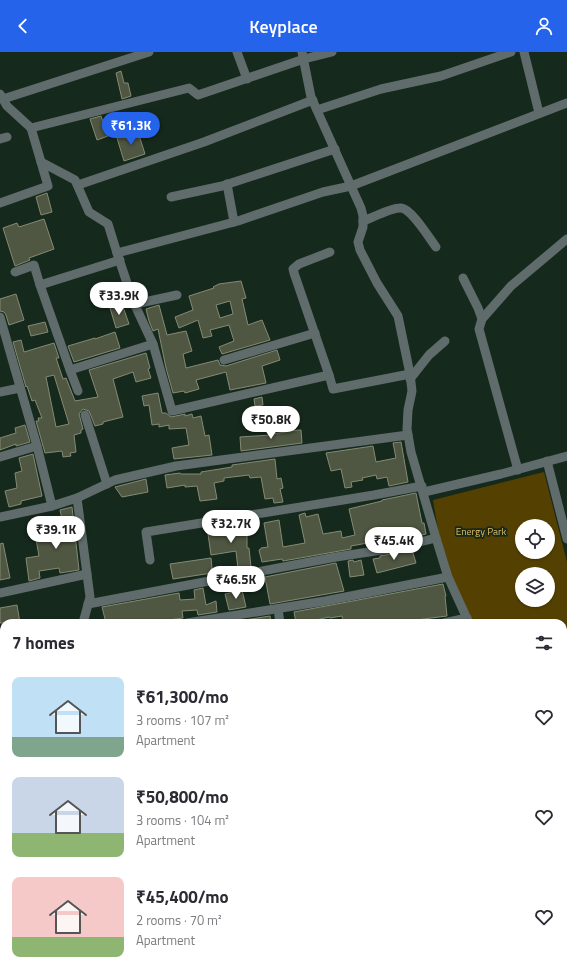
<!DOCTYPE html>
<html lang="en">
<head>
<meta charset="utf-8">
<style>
  body { margin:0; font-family:"Titillium Web",sans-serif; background:#f7f7f7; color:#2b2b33; height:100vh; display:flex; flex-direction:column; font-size:15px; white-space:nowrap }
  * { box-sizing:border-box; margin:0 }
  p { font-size:13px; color:#7c7c81 }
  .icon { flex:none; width:22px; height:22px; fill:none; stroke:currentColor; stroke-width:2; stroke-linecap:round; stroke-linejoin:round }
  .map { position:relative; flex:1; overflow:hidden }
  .drawer { position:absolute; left:0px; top:567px; width:567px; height:356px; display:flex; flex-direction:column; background:#fff; border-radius:12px 12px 0 0; box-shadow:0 1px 3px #0004 }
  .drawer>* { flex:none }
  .tools { position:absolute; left:515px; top:467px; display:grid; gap:8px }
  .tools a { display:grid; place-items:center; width:40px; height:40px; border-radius:50%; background:#fff; box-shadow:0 1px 3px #0004; font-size:20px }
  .price { position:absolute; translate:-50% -34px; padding:0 9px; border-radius:14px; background:#fff; color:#222; font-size:13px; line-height:26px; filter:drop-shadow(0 1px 2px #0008) }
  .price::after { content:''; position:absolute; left:50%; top:24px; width:12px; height:9px; margin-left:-6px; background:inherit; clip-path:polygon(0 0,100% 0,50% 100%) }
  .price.current { background:#2563eb; color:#fff }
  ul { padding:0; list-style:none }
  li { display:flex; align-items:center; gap:12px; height:100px; padding:0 12px }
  li span { display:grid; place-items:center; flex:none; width:112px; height:80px; border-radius:8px; color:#555 }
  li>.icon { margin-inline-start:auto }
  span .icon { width:48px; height:48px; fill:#fffc; stroke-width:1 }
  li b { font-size:17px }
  h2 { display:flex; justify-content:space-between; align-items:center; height:48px; padding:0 12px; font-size:17px }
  header { display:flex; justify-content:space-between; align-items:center; height:52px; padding:0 12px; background:#2563eb; color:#fff; font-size:18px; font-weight:600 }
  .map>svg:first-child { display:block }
  .green { fill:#544000; fill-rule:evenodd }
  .building { fill:#4f5641; stroke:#848b74; fill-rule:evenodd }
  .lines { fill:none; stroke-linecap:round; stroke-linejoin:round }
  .minor { stroke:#5f6c6b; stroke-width:9 }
  .labels { text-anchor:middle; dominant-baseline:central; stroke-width:3.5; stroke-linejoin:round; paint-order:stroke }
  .park-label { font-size:10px; fill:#dfbd64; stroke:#16291d }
</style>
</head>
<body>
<header><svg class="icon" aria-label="back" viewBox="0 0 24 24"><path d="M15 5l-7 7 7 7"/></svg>Keyplace<svg class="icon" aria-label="person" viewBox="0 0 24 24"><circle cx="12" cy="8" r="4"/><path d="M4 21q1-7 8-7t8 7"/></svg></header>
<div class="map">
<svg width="567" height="923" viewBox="0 0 567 923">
  <rect width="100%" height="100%" fill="#16291d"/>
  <!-- green -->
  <path class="green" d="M544,420l23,90v241l-4,1v-181h-90l-20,-43 -15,-50 -5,-30zM522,474h26v26h-26zM522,522h26v26h-26z"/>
  <!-- building -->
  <g class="building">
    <path d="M121,19l3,12h4l3,13 -9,3 -6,-26z"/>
    <path d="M101,64l7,20 -11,4 -7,-21z"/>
    <path d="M138,80l7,22 -21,7 -7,-23z"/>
    <path d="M47,141l5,19 -11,3 -5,-18z"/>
    <path d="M44,167l10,30 -25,9 1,2 -15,6 -12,-38 14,-5 2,4z"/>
    <path d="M241,229l5,17 -4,1 6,26 14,-5 8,20 -48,14 -3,-7 15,-6 -5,-16 -19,5 2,6 -9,2 -5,-18 -19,8 -4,-11 18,-7 -4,-14 25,-8 -1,-1 6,-3zM230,249l3,13 -13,4 -4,-13z"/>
    <path d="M16,242l8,26 -15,5 -3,-10 -2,-3 -4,-1v-12z"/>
    <path d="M122,252l7,20 -13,4 -6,-20z"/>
    <path d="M159,253l8,30 19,-4 6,20 -9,3 3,14 32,-8 2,5 6,1 51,-16 3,10 -18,6 4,17 -36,7 -4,-18 -30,8 3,9 -14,4 -1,-2 -11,2 -7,-25 -8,-39 -5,2 -4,-10 -3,-12z"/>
    <path d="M45,270l3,10 -17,4 -3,-10z"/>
    <path d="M115,280l5,16 -46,14 -6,-16 27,-8v1z"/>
    <path d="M21,288l3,12 30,-9 5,15h-3l7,21 3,-1 9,23 23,-4 -9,-27 57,-17 4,15 -2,1 3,9 -15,4 -3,-10 -20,7 10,38 -20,5v2l-8,2 -6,-15 -6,-2 -4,5 4,15 -2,1v3l-7,2 2,17 -6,1 1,3 -8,1 -1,-6 -17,2 -9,-32h3l-1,-3h4l-7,-18 -3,1 -5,-15 -1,1 -13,-45zM54,323l15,49 -13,3 -10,-50z"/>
    <path d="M158,341l4,20h4l5,4 14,-3v2l7,-2 1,4 8,-2 4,20 4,-1 3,20 -38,4 -2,-11 17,-3 -3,-17 -17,1v-4l-10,2v-3l-7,1 -3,-20 -5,1 -2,-10z"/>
    <path d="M262,345l1,8 -8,1 -1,-7z"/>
    <path d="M25,373l5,17 -14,4v-2l-16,6v-12l16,-5 -1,-5z"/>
    <path d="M301,378l1,13 -61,8 -1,-14 31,-2v-1l15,-2v-1z"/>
    <path d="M401,390l7,40 -19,4 -2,-9 -10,2 -1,-4 -14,3 1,2 -12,2 1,5 -7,1 -4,-19 -10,2 -5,-18 47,-7 3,16 20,-4 -3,-15z"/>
    <path d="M33,402l9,42 -21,5v3l-12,3 -4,-16 12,-3 -2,-15 7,-2 -3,-13z"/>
    <path d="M275,407l2,20 4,-1 2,10 -3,1 3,13 -9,1 -1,-5 -8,1 -4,-22 -11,1 -1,-3 -25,3v3l-10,2 3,16 -17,2 -3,-15 -12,1v-2l-18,3 -2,-13 15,-2 1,1h20v-2l31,-5v-2z"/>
    <path d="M146,427l2,13 -26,5 -7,-10z"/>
    <path d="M416,441l6,30h2l2,11 -32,8 -9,1 -1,-3 -33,6v3l-68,12 -1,-2 -20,3 -3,-12 2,-1v-1l7,-1 -4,-24 15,-3 4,27 22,-4 -6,-28 6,-2 1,4 12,-3 5,20 18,-3 1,7 13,-3 -6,-26 33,-8v-1z"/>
    <path d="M72,455l7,63 -19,3 -1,-5 -20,3 1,7 -11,3 -3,-23 13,-2 -3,-17 19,-3 -1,-5 10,-2 -4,-19z"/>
    <path d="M226,474l1,2h20v20h2l2,19 -13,2 -2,-18 -25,4 -3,-21 8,-1 -1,-6z"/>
    <path d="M3,491l7,35 -10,2v-36z"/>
    <path d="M412,498l4,13 -39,10 -4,-14 7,-1v-2z"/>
    <path d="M211,506l1,10 -1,1 1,4 -39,6 -3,-15z"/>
    <path d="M353,508l1,2 7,-2 3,15 -14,2 -2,-16z"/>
    <path d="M336,511l8,28 -74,13 -5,-27z"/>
    <path d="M443,532l3,12h-1l2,20 -39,5v2h-65l-1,-7 -12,2 -1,-1 -17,4v2h-16l-2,-11z"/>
    <path d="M203,536l3,17 10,-4 1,11 -19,3 -1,-5 -15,1 1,7 -22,3 1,2h-56l-4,-16 77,-14 1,7 15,-1 -1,-9z"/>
    <path d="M242,538l4,17 -17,3 -4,-16z"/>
    <path d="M17,553l3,18h-20v-15z"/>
    <path d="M270,564l1,7h-39v-1z"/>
  </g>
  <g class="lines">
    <!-- minor -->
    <g class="minor">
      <path d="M237,0l10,27"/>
      <path d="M302,0l9,45 40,89 216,-83"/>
      <path d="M524,0l15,61"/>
      <path d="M0,42l7,12 24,22 10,34 34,18 14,32 19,12 9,29 121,-32 85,-29 28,-6 10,22 2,8v11l-5,15 2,8 17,33 21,33 12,58 2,17 -4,19 -1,19 4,23 25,86 12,39 21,46"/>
      <path d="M3,47l146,-47"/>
      <path d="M317,58l64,-21 60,-13 70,-24"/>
      <path d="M31,76l158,-40 9,7 106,-36 28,-7"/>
      <path d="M0,87l7,-2"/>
      <path d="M227,132l7,38"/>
      <path d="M78,133l126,-43 109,-42"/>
      <path d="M171,145l51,-11 113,-37"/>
      <path d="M0,151l48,-17 -7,-24"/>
      <path d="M363,169c9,-3 29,-14 38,-13 11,1 28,30 35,39"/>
      <path d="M117,201l16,48 20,43 19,67 157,-36 -35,-102 -1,-4 6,-5 31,-12"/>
      <path d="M15,220l19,-7 6,20 30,85 83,-26"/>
      <path d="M463,226l15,30 4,11"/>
      <path d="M40,233l80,-25"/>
      <path d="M135,252l42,-9"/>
      <path d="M0,265l37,129 15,60"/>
      <path d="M224,308l91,-27"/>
      <path d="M70,318l8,21"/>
      <path d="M329,323l4,14 77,-15"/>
      <path d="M410,327l19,-24 16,-14"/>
      <path d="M0,340l20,-4"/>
      <path d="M85,363l22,69"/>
      <path d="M0,405l37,-11"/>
      <path d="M547,409l20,78"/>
      <path d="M518,418l-39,-141 3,-10 29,-33 56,-47"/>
      <path d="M424,440l77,-18 66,-18"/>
      <path d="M77,446l13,99 -7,26"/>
      <path d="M0,465l52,-11 25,-8 38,-18 61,-14 232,-31"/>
      <path d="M150,508l-4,-28 228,-37 48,-9"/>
      <path d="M0,541l87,-19"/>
      <path d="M88,552l248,-47 59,-9 41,-10"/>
      <path d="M278,557l2,14"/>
      <path d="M187,571l138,-22 123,-24"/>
      <path d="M444,571l23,-5"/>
      <path d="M0,598h4"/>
      <path d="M0,648l4,-1"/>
      <path d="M0,683h4"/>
      <path d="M0,721l4,-1"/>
      <path d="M0,780h4"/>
      <path d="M563,801l4,1"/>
      <path d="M0,879l4,7"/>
      <path d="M563,893l3,9"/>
      <path d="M0,898l4,8"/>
      <path d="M7,919l2,4"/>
      <path d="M20,919l2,4"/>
      <path d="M61,923l15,-2 2,2"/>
      <path d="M234,923l52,-4"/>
    </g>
  </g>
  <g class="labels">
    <!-- park labels -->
    <g class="park-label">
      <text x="481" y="479">Energy Park</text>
    </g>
  </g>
</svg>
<div class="tools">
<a><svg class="icon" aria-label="locate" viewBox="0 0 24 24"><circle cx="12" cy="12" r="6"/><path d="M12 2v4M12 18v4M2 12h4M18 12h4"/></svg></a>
<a><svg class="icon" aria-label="layers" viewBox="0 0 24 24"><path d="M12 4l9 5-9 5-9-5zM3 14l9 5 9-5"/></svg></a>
</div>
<b class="price current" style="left:131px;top:94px">₹61.3K</b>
<b class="price" style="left:119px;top:264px">₹33.9K</b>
<b class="price" style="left:271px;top:388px">₹50.8K</b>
<b class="price" style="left:231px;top:492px">₹32.7K</b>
<b class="price" style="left:56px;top:498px">₹39.1K</b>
<b class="price" style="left:394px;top:509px">₹45.4K</b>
<b class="price" style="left:236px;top:548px">₹46.5K</b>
<section class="drawer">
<h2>7 homes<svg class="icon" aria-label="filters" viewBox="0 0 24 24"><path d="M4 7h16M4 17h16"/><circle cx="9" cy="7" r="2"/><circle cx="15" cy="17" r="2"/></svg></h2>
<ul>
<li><span style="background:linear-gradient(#bfe0f5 75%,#7fa58c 0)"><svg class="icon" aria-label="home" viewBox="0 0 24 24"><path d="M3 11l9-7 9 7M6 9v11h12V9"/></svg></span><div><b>₹61,300/mo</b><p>3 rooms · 107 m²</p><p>Apartment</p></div><svg class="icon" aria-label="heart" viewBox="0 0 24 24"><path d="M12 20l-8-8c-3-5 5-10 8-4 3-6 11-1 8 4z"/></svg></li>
<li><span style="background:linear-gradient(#c9d6e8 70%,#8fb573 0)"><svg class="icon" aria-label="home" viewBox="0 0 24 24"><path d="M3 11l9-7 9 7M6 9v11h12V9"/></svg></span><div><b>₹50,800/mo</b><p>3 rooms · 104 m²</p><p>Apartment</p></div><svg class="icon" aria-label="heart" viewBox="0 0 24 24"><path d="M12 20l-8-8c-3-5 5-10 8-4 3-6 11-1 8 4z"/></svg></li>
<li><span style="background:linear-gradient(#f6c9c9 75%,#8fb573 0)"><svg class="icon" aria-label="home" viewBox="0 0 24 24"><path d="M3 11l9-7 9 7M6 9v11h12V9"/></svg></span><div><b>₹45,400/mo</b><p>2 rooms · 70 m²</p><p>Apartment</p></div><svg class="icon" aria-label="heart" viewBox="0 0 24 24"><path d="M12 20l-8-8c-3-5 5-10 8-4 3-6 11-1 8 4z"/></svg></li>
</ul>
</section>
</div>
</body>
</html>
